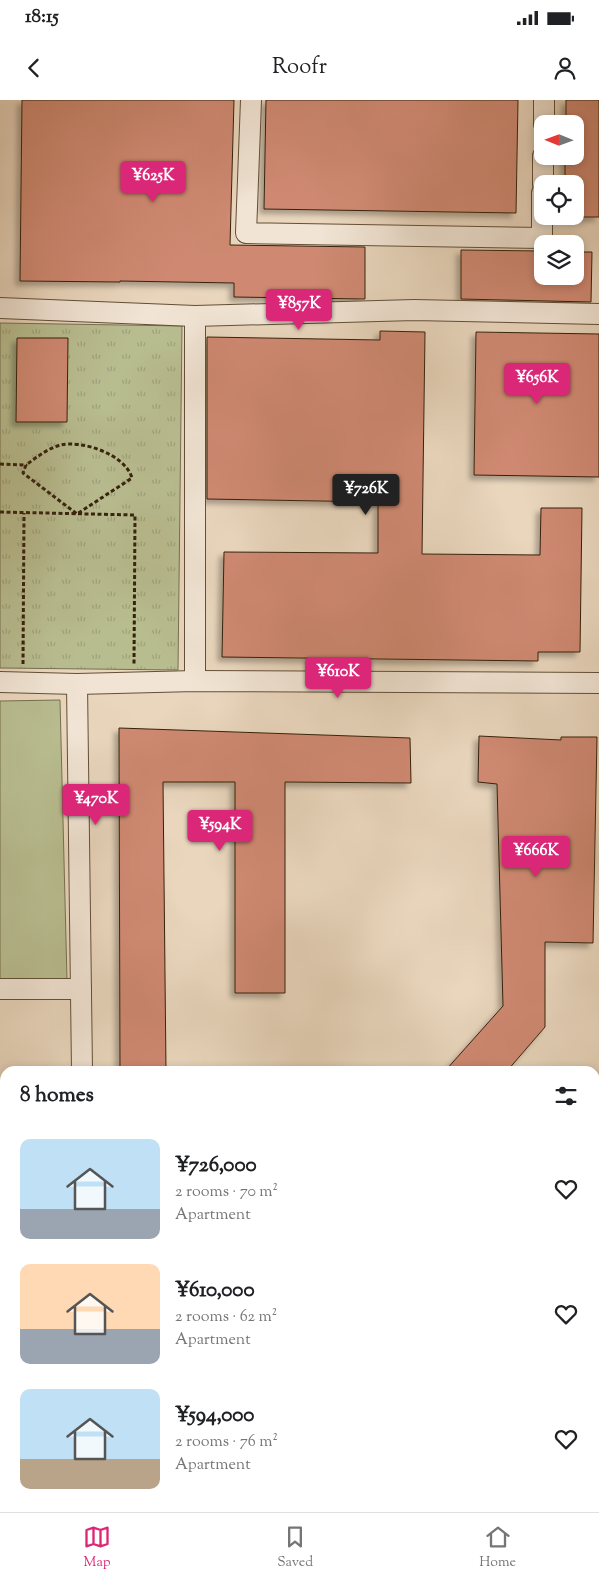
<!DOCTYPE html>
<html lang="en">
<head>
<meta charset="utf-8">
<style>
  body { margin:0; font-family:"Sorts Mill Goudy",serif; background:#f2f2f2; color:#202124; height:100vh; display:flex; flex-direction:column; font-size:19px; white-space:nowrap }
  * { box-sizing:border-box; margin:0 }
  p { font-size:16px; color:#757577 }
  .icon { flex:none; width:28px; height:28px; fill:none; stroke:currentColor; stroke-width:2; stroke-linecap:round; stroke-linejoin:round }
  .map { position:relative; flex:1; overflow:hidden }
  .details { position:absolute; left:0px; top:966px; width:600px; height:446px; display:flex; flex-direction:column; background:#fff; border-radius:15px 15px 0 0; box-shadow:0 2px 8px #0003 }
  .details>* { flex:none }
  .needle { width:32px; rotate:271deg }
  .controls { position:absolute; left:534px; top:15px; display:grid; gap:10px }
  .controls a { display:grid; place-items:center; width:50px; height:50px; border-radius:10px; background:#fff; box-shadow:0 2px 8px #0003; font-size:25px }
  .price { position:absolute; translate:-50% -42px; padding:0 11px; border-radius:5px; background:#db2777; color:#fff; font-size:16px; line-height:32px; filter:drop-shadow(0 1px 2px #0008) }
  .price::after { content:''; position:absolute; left:50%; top:30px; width:15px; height:11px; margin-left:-8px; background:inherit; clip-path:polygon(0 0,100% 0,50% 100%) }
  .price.active { background:#222; color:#fff }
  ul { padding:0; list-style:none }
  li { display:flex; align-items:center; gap:15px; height:125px; padding:0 20px }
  li span { display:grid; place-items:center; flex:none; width:140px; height:100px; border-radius:10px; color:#555 }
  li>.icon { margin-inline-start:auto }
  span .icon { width:60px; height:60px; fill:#fffc; stroke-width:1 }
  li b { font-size:21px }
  h2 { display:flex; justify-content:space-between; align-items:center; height:60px; padding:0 20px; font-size:21px }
  .status { display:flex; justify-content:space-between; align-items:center; height:35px; padding:0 25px; background:#fff; direction:ltr }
  .status svg { height:14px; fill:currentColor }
  header { display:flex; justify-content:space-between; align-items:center; height:65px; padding:0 20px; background:#fff; font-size:22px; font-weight:600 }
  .tab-bar { display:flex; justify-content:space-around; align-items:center; height:70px; border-top:1px solid #e0e0e0; background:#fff; font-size:14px; color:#757577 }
  .tab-bar a { display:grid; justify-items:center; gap:2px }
  .tab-bar .active { color:#db2777 }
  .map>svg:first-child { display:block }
  .grass { fill:#b8bd90; stroke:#77704e }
  .park { fill:url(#park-tufts); stroke:#77704e }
  .building { fill:#cf8972; stroke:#36220c; filter:url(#shadow) }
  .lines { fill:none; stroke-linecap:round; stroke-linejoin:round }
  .minor-casing { stroke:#634f38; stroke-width:22 }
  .major-casing { stroke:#36220c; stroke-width:27 }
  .path { stroke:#36220c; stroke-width:3; stroke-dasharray:4 2.5; stroke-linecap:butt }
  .minor { stroke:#f1e4d4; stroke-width:20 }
  .major { stroke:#e9d6bd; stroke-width:25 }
</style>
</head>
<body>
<div class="status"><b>18:15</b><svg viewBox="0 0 49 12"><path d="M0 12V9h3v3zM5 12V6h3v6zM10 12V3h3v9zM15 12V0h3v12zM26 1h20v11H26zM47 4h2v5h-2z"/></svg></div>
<header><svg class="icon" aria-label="back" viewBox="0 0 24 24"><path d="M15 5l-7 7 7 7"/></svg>Roofr<svg class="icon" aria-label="person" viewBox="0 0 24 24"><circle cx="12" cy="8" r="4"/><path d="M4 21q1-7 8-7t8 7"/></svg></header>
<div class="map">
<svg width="599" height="1412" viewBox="0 0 599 1412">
  <defs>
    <pattern id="park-tufts" width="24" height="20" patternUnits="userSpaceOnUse" patternTransform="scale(1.25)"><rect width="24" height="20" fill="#b8bd90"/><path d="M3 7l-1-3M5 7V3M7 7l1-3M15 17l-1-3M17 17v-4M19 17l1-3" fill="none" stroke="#9fa27b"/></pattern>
    <filter id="shadow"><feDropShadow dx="-4.5" dy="4.5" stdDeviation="2.5" flood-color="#0004"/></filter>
  </defs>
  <rect width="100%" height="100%" fill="#e9d6bd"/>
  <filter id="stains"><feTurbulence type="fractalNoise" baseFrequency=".004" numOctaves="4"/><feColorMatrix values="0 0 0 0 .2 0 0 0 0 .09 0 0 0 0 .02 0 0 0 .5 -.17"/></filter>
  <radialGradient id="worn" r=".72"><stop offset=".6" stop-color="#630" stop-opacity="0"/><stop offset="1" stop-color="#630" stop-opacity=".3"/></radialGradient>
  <!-- grass -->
  <path class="grass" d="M60,600l7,280 -67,2v-281z"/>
  <!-- park -->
  <path class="park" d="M0,223l182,3 -4,344 -178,-2z"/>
  <!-- building -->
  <g class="building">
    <path d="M22,0h212l-4,145 135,2v52l-131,-2v-14l-114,-2v1l-100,-1z"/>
    <path d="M266,0h252l-2,113 -252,-4z"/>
    <path d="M566,0h33v117h-24v-33h-10v-28h10v-32h-9z"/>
    <path d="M461,150l81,1v25h33v-24h17l-1,50 -130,-3z"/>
    <path d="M380,231l45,1 -3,222 118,1 1,-47h41l-2,144h-42v9l-316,-4 2,-105 154,1v-51l-171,-3v-162l173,3z"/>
    <path d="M476,232l123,2v143l-125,-2z"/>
    <path d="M17,238h51l-1,84h-51z"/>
    <path d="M119,628l291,10 1,45 -126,-1v211h-50v-211h-72l3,289h-46z"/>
    <path d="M479,636l82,4v-3h36l-4,206 -48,-1v85l-38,44h-62l58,-65 -6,-222 -19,-2z"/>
  </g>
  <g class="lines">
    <defs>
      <g id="minor">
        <path d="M251,0l-5,133 296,5v-45"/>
        <path d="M544,24v-24"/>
        <path d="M543,84v-28"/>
        <path d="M0,208l195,8 219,-6 185,4"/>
        <path d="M195,216v365"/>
        <path d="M0,582l77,2 5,387"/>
        <path d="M77,584l118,-3 404,2"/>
        <path d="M0,889h81"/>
        <path d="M0,1047h5"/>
        <path d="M207,1408l3,4"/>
        <path d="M48,1412v-4"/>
      </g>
      <g id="major">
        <path d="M595,1113l4,-8"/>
        <path d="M0,1259h5"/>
        <path d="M595,1264h4"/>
        <path d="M0,1290h5"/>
        <path d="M595,1295h4"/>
        <path d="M350,1412l4,-4"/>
      </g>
    </defs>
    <!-- minor casing -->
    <use href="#minor" class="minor-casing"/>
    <!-- major casing -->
    <use href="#major" class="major-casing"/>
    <!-- path -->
    <g class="path">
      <path d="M0,364l26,1 -3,8 54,41 55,-36c-7,-24 -50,-38 -72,-33 -13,4 -23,12 -34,20"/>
      <path d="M0,412l135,3 -1,149"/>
      <path d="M23,564l1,-151"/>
    </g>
    <!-- minor -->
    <use href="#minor" class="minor"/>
    <!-- major -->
    <use href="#major" class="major"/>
  </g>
  <rect width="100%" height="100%" filter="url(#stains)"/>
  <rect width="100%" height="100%" fill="url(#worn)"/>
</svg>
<div class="controls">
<a><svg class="needle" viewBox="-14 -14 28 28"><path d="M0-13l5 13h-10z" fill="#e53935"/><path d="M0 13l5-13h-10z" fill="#757577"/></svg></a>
<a><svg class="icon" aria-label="locate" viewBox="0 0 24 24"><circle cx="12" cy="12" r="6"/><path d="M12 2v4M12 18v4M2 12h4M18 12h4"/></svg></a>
<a><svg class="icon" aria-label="layers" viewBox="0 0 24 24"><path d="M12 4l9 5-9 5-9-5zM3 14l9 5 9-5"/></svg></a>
</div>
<b class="price" style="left:153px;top:103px">¥625K</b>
<b class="price" style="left:299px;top:231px">¥857K</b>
<b class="price" style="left:537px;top:305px">¥656K</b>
<b class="price active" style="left:366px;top:416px">¥726K</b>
<b class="price" style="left:338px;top:599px">¥610K</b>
<b class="price" style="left:96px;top:726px">¥470K</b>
<b class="price" style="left:220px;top:752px">¥594K</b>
<b class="price" style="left:536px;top:778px">¥666K</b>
<section class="details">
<h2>8 homes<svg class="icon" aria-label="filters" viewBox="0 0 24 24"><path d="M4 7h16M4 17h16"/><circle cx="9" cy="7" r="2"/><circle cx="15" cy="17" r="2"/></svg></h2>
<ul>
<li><span style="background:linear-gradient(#bfe0f5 70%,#9aa5b1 0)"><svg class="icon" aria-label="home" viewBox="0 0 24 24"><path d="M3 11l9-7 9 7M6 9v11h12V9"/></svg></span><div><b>¥726,000</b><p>2 rooms · 70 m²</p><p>Apartment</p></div><svg class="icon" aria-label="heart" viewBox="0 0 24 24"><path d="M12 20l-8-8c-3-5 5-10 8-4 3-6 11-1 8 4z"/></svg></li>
<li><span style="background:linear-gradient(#ffd9b3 65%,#9aa5b1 0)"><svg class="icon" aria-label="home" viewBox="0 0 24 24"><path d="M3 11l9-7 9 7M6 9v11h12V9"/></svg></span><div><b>¥610,000</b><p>2 rooms · 62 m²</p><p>Apartment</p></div><svg class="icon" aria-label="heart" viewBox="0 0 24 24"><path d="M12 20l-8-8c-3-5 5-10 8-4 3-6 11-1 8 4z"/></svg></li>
<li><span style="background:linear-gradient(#bfe0f5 70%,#b9a48a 0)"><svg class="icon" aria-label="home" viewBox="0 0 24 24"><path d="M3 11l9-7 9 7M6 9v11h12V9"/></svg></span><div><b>¥594,000</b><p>2 rooms · 76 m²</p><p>Apartment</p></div><svg class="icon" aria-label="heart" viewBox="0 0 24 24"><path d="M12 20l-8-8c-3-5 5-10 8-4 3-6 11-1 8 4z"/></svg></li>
</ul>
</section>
</div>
<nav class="tab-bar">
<a class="active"><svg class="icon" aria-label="map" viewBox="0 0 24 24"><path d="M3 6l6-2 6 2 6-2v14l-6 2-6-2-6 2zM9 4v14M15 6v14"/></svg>Map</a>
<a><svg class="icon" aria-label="saved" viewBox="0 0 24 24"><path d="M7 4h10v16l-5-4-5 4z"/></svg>Saved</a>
<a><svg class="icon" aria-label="home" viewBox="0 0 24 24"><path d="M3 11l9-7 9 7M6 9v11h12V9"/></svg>Home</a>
</nav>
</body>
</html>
